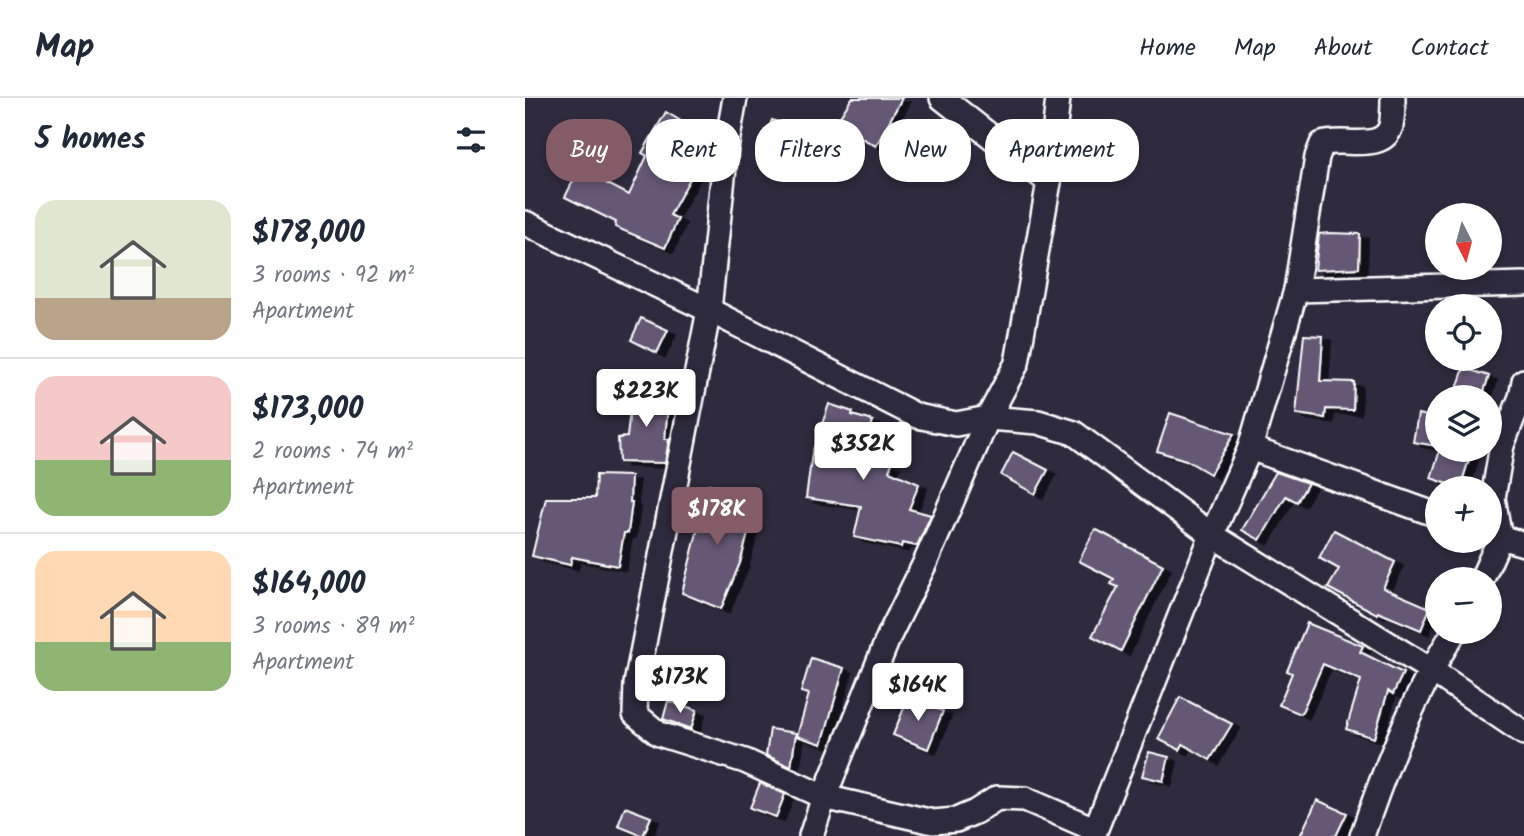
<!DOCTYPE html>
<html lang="en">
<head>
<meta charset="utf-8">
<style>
  body { margin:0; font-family:Kalam,sans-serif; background:#f2f2f3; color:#1f2937; height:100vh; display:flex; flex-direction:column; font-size:26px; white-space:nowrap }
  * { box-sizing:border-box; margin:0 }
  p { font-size:23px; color:#747a83 }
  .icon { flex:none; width:38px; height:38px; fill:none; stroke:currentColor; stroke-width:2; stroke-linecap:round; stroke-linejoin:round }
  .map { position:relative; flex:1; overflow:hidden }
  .drawer { display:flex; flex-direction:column; background:#fff; width:525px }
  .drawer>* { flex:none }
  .guide { position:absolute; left:21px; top:21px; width:665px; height:63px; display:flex; gap:14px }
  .needle { width:46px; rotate:174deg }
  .tools { position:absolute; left:900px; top:105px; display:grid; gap:14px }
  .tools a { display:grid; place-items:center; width:77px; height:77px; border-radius:50%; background:#fff; box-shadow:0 4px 10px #0003; font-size:35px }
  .price { position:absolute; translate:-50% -60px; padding:0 16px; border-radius:7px; background:#fff; color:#222; font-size:23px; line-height:46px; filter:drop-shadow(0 2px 4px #0008) }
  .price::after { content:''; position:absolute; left:50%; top:42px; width:21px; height:16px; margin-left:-10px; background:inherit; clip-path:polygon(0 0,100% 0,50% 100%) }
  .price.active { background:#845c67; color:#fff }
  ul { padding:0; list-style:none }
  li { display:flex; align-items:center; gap:21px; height:175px; padding:0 35px }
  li+li { border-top:2px solid #e0e1e3 }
  li span { display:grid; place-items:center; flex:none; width:196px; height:140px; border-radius:21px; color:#555 }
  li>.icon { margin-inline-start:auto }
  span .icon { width:84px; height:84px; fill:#fffc; stroke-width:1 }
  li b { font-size:30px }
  h2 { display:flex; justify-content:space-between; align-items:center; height:84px; padding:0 35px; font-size:30px }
  .pill { padding:0 24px; border-radius:28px; background:#fff; box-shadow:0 4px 10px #0003; font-size:24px; line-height:63px }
  .pill.active { background:#845c67; color:#fff }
  header { display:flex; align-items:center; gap:42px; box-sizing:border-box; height:98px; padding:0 35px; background:#fff; border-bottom:2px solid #e0e1e3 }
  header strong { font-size:33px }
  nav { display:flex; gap:38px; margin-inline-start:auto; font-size:24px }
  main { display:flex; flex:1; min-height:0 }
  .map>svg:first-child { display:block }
  .building { fill:#655975; stroke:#fff; stroke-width:2; filter:url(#shadow) }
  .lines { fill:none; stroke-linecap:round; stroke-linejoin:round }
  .street-casing { stroke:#fff; stroke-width:28 }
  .street { stroke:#2f2a3d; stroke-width:23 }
</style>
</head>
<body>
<header>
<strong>Map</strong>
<nav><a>Home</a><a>Map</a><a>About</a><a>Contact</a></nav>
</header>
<main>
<section class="drawer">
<h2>5 homes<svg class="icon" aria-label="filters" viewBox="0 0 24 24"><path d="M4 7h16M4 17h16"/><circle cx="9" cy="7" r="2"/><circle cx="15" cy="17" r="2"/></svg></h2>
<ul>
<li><span style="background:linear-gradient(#dfe7d0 70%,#b9a48a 0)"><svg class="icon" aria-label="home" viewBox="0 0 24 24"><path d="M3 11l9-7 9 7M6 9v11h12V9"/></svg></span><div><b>$178,000</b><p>3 rooms · 92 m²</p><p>Apartment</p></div></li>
<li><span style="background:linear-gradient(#f6c9c9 60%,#8fb573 0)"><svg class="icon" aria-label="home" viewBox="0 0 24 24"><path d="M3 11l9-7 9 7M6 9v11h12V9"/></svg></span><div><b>$173,000</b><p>2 rooms · 74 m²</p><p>Apartment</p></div></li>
<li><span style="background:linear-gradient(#ffd9b3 65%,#8fb573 0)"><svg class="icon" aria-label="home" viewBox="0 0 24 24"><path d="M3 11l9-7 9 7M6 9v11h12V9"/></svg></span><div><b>$164,000</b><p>3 rooms · 89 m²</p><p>Apartment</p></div></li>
</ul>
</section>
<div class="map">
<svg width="999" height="738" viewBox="0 0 999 738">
  <defs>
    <filter id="shadow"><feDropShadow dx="8" dy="4.5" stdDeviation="0" flood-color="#0009"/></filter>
  </defs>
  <rect width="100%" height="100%" fill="#2f2a3d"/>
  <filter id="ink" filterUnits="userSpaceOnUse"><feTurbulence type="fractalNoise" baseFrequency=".0143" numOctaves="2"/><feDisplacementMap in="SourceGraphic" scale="14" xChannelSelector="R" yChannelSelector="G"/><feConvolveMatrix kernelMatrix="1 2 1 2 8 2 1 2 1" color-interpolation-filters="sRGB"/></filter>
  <g filter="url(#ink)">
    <!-- building -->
    <g class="building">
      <path d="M327,0h50l-26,48 -40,-23z"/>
      <path d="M141,14l18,11 -9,17 28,15 -33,60 8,4 -13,29 -50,-21 1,-5 -51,-25 14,-28 50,26 18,-39 -5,-3z"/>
      <path d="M247,22l45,18 -14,33 -44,-18z"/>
      <path d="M805,135l30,1 -1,34 -44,2 4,-36z"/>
      <path d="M116,220l27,12 -11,23 -26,-13z"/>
      <path d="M779,237l19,1 -3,45 34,1 -1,28 -27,-1 -1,9 -29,-4z"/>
      <path d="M939,270l25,8 -7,21h-28z"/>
      <path d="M107,292l37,3 -4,46h4l-4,24 -46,-1 -1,-24 9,-1z"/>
      <path d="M304,306l24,8 -1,3 21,6 -10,32 29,10 -3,8 30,13 -10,25 22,6 -14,31 -15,-3 -1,4 -47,-10 7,-31 -55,-8 6,-45z"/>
      <path d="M645,315l64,21 -24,40 -24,-14 -29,-9z"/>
      <path d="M893,316l19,4v28l-24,-4z"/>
      <path d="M915,352h32l-12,38 -29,-10z"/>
      <path d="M488,354l35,18 -13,24 -34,-19z"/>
      <path d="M751,374l32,11 -11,19 -11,-6 -26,44 -18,-10z"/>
      <path d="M71,377l35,1 -1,26h2l-4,31h-4l-6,33 -46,-9 -2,8 -38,-9 14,-58h49z"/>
      <path d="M184,386l37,9 -8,34 11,3 -9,33 -19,46 -39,-16z"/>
      <path d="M570,431l68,36 -42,86 -29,-15 26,-49 -7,-3 3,-5 -35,-18z"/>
      <path d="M809,432l61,32 -12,26 47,20 -9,22 -43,-18 -1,2 -49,-26 11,-19 -20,-11z"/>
      <path d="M782,525l56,23 -3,6 43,21 -10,21 -5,-3 -14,47 -28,-9 15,-49 -38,-16 -22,50 -22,-9 13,-32 -5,-2z"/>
      <path d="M286,560l33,10 -22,76 -25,-8 12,-42 -8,-2z"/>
      <path d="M655,599l52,27 -22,36 -27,-16 -3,6 -22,-11z"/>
      <path d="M383,600l35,13 -15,38 -35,-14z"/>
      <path d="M143,603l29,9 -6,19 -28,-10z"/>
      <path d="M245,631l26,4 -5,34 -25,-12z"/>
      <path d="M624,654l20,5 -6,24 -21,-5z"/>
      <path d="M235,685l25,11 -9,23 -26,-9z"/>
      <path d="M792,702l30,13 -11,23h-36z"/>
      <path d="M100,709l26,10 -8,19 -25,-10z"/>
    </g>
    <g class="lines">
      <defs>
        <g id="street">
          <path d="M210,0l-9,51 -17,161 -73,374 -1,30 24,20 86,27 79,36 109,25 23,-2 19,-8 22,-14 28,1 69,30"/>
          <path d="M417,0l107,84"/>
          <path d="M0,125l184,87 208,106 39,8 32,-6 50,4 36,11 138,102 219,135 93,63"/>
          <path d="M771,192l228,-6"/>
          <path d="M725,350l187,67"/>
          <path d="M964,436l35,10"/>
          <path d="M957,481l18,-41 -7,-40 9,-53 19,-48 3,-16"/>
          <path d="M286,738l13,-39 65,-161 36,-73 63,-145 29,-55 32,-181 9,-84"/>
          <path d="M568,738l119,-301 38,-87 46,-158 21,-133 5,-13c20,-7 61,9 69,-18 2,-9 2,-19 2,-28"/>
          <path d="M837,738c24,-71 52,-141 92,-204"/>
        </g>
      </defs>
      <!-- street casing -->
      <use href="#street" class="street-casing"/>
      <!-- street -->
      <use href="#street" class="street"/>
    </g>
  </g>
</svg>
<div class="tools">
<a><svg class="needle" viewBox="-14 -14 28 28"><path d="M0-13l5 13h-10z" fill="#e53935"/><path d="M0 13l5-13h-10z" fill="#747a83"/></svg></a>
<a><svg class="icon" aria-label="locate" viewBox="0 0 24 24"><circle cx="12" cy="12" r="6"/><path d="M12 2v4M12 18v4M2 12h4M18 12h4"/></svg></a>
<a><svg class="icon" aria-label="layers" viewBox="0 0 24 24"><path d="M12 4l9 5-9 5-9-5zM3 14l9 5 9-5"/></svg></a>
<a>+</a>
<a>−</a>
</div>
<b class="price" style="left:121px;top:331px">$223K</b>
<b class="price" style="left:338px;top:384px">$352K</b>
<b class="price active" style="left:192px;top:449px">$178K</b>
<b class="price" style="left:155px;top:617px">$173K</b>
<b class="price" style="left:393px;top:625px">$164K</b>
<div class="guide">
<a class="pill active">Buy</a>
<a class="pill">Rent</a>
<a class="pill">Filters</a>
<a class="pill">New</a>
<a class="pill">Apartment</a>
</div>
</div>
</main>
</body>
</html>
